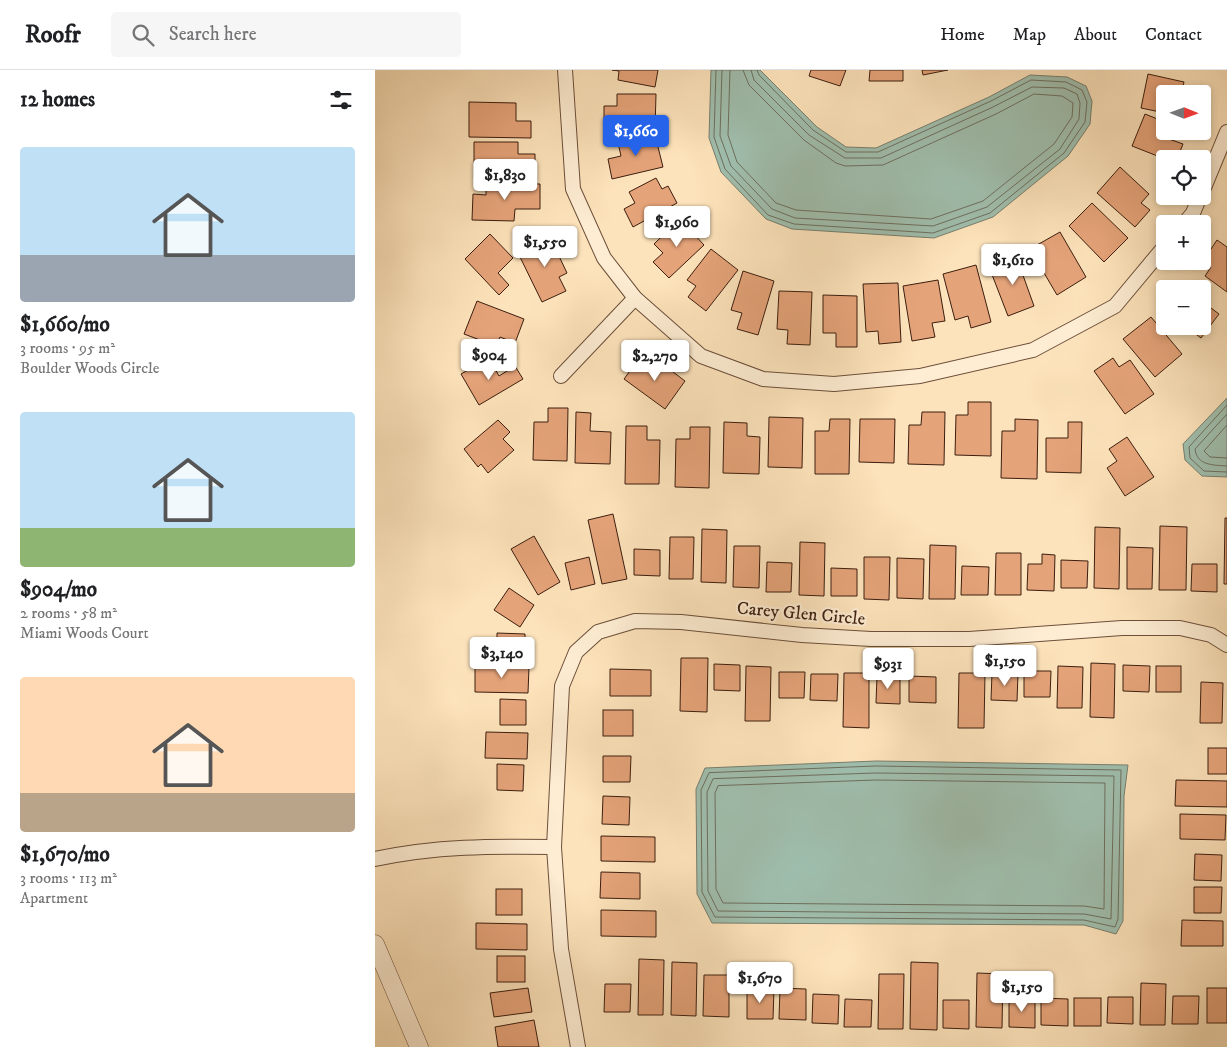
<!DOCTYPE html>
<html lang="en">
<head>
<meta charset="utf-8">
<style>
  body { margin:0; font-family:"IM FELL DW Pica",serif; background:#f6f6f6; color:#202124; height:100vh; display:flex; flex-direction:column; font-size:19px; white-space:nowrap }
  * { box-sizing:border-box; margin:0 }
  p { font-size:16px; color:#757577 }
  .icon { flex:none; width:28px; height:28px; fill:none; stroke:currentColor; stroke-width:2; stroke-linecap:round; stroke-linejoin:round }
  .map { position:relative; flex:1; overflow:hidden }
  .panel { display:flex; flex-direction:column; background:#fff; width:375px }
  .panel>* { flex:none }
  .needle { width:32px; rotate:91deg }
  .fabs { position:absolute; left:781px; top:15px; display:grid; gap:10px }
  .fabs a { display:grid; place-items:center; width:55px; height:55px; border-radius:5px; background:#fff; box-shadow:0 2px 8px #0003; font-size:25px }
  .price { position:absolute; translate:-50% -42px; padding:0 11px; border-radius:5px; background:#fff; color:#222; font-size:16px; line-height:32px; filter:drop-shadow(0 1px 2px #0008) }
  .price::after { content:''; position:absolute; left:50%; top:30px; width:15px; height:11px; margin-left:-8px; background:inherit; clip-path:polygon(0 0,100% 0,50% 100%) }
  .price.active { background:#2563eb; color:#fff }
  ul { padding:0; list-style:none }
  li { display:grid; align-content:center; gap:10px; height:265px; padding:0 20px }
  li span { display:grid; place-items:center; height:155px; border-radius:5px; color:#555 }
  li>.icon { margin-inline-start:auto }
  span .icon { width:90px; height:90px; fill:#fffc; stroke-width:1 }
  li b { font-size:21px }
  h2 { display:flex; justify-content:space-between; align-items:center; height:60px; padding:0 20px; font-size:21px }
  header { display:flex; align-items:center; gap:30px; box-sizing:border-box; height:70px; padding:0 25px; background:#fff; border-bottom:1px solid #e0e0e0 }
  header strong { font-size:24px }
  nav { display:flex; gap:28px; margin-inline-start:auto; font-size:18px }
  .search { width:350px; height:45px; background:#f6f6f6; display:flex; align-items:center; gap:12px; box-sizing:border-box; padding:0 18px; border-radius:5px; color:#757577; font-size:19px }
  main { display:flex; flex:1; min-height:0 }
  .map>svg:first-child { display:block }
  .water { fill:#9fbead; stroke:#777e6e }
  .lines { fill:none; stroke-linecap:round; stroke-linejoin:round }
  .shore { stroke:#6e6e5e; stroke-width:1 }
  .building { fill:#e5a379; stroke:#3c1e0f }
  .minor-casing { stroke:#6c4f3a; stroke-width:16 }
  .tertiary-casing { stroke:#6c4f3a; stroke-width:19 }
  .minor { stroke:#feedd3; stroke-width:14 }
  .tertiary { stroke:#feedd3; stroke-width:18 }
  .labels { text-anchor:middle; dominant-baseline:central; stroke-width:4.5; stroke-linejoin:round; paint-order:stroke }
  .street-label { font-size:18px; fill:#3c1e0f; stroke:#feedd3 }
</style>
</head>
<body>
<header>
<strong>Roofr</strong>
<div class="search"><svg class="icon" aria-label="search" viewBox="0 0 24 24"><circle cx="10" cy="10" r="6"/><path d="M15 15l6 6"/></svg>Search here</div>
<nav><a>Home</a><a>Map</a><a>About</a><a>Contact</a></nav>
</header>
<main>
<section class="panel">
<h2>12 homes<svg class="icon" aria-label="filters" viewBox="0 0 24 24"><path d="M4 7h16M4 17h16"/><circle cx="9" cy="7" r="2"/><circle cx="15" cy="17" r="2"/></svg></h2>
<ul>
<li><span style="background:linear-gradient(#bfe0f5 70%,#9aa5b1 0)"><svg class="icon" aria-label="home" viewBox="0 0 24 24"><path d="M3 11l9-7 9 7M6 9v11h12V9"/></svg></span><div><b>$1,660/mo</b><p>3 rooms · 95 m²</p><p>Boulder Woods Circle</p></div></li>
<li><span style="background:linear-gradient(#bfe0f5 75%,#8fb573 0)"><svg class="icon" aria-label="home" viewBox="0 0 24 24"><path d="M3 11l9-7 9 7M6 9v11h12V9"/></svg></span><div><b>$904/mo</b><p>2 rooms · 58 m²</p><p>Miami Woods Court</p></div></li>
<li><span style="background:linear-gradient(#ffd9b3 75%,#b9a48a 0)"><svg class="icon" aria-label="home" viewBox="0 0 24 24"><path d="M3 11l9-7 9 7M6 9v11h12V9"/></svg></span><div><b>$1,670/mo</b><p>3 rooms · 113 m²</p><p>Apartment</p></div></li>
</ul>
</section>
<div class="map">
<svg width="852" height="977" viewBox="0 0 852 977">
  <rect width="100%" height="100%" fill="#fde3bb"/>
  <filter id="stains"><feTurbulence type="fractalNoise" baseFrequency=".004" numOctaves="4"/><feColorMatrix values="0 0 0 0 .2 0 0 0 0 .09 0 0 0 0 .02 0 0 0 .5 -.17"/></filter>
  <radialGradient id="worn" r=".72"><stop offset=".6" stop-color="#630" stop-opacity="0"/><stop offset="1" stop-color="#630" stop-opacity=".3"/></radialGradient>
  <!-- water -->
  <g class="water">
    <path d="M336,0h49l57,57 29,20 30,1 113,-51 41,-22 37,2 19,9 6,15 -2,23 -22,32 -75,61 -59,21 -142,-9 -26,-10 -45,-47 -12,-34z"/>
    <path d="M852,328v79l-25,-1 -17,-16 -2,-16z"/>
    <path d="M501,691l252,4 -4,31 -1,125 -7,13 -32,-9 -372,-2 -15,-29 -1,-105 9,-21z"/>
  </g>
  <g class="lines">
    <!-- shore -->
    <g class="shore">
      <path d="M341,0l-2,67 11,32 43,46 26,9 139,9 57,-20 74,-60 21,-31 2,-20 -5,-12 -16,-8 -35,-2 -40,21 -113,51h-32l-33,-22 -54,-55 -2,-5"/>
      <path d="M347,0l-2,66 11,30 41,43 23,9 138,8 54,-19 73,-58 19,-30 1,-16 -3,-9 -13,-6 -32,-1 -39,20 -112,51h-36l-36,-23 -55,-55 -3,-10"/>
      <path d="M355,0l-2,65 9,27 39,41 20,7 135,9 52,-18 71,-57 18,-27 1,-14 -11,-7 -28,-2 -38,20 -113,51 -38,1 -9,-3 -32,-23 -55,-55 -6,-15"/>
      <path d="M852,335l-38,42 1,11 14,13 23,1"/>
      <path d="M852,344l-32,35c2,17 19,16 32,17"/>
      <path d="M852,355l-23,26 6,6 17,1"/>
      <path d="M501,696l245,4 -3,149 -3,8 -31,-7 -369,-3 -13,-25 -1,-102 8,-17z"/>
      <path d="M501,703l238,3 -3,143 -27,-5 -366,-3 -10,-20 -1,-99 6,-13z"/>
      <path d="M501,710l229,3 -1,126 -20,-3 -361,-3 -7,-14 -1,-96 3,-7z"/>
    </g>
  </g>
  <!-- building -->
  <g class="building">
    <path d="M237,0h46l-3,17 -37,-7 1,-9z"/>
    <path d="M436,0h35l-6,16 -31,-10z"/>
    <path d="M495,0h33v11h-34z"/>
    <path d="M547,0h26l-25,5z"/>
    <path d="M773,4l36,8 -3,12h-16v19l-24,-5z"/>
    <path d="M242,24h39l-1,36 -51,-1v-23h13z"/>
    <path d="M94,32l47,1v18h15v17l-62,-1z"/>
    <path d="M770,44l20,8v9h7l-3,8 14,5 -6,15h-12l-33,-13z"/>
    <path d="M280,65l8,32 -51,12 -4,-20 13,-3 -3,-13z"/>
    <path d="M99,72h44v12h17v25l-61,-1z"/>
    <path d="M745,97l29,27 -8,9 9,7 -15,17 -38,-34z"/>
    <path d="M281,108l6,11 6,-3 9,17 -44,24 -9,-18 11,-6 -6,-11z"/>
    <path d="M111,113l54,1v25h-25l-1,12 -42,-1 1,-26 13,1z"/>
    <path d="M717,133l36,35 -24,24 -35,-36z"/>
    <path d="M305,149l24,26 -35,33 -16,-16 10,-9 -9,-9z"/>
    <path d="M685,162l26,45 -29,18 -27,-46z"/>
    <path d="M115,164l23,24 -15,15 11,12 -10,10 -34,-36z"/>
    <path d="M174,165l18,38 -8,4 7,14 -24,11 -22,-45 7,-4 -2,-6z"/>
    <path d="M842,170l10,7v45l-22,-16 6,-9 -8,-6z"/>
    <path d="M336,179l27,21 -32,41 -18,-14 8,-11 -9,-6z"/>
    <path d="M640,183l19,53 -26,10 -17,-44 15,-6 -3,-9z"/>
    <path d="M601,195l15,57 -20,6 -3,-12 -13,4 -12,-46z"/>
    <path d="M368,201l31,10 -16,54 -21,-6 5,-16 -11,-3z"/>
    <path d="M563,210l7,41 -13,2 3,14 -23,4 -9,-55z"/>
    <path d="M523,213l3,59 -22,2 -1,-13 -12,1 -3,-48z"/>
    <path d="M404,221l33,1 -2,53 -23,-1 1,-14 -11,-1z"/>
    <path d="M448,225l34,1v51h-21v-14h-13z"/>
    <path d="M102,231l47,18 -9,24 -15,-6 -4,9 -32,-12z"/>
    <path d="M828,232l16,12 -18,24 -16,-12h18z"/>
    <path d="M776,247l31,37 -27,23 -32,-38z"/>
    <path d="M114,288l10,18 16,-10 8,13 -44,26 -18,-31z"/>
    <path d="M738,288l6,9 11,-7 24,34 -29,20 -31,-43z"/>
    <path d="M281,289l29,22 -20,28 -41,-30 14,-19 11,8z"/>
    <path d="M593,332h23v54l-36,-1 1,-40h12z"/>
    <path d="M173,338h20l-1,53 -34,-1 1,-38h14z"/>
    <path d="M201,342l15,1 -1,18 21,1 -1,32 -35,-1z"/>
    <path d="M547,342h23l-1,53 -36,-1 1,-39h12z"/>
    <path d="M394,347l34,1 -1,50 -34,-1z"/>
    <path d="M455,349h20l-1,55h-34v-43h14z"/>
    <path d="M485,349h35l-1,44 -35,-1z"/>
    <path d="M640,349l23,1 -1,59 -36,-1 1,-47h13z"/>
    <path d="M123,350l12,12 -7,7 11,11 -26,23 -7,-9 -3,3 -14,-18z"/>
    <path d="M349,352l23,1v13l13,1 -1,37 -36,-1z"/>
    <path d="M693,352h14l-1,51 -35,-1v-34h22z"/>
    <path d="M251,356h21v14h13l-1,44h-34z"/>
    <path d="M315,357h20l-1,61 -34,-1 1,-48h14z"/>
    <path d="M752,367l27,40 -29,19 -18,-28 10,-7 -8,-12z"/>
    <path d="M238,444l14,65 -25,5 -14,-64z"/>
    <path d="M850,448h2v66h-3z"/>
    <path d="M785,456l27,1 -1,63h-27z"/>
    <path d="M720,457l25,1 -1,61 -25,-1z"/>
    <path d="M327,459l25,1 -1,53 -25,-1z"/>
    <path d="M159,466l26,46 -22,13 -27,-46z"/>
    <path d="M295,467h24l-1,42h-24z"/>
    <path d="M425,472l25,1 -1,53 -25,-1z"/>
    <path d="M555,475l26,1 -1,53h-26z"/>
    <path d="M359,476h26l-1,42 -26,-1z"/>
    <path d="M752,477l26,1 -1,41h-25z"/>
    <path d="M259,479l26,1v26l-26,-1z"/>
    <path d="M621,483h25v42h-26z"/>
    <path d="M667,484l13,1 -1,36 -27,-1 1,-26h14z"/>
    <path d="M214,487l6,27 -24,6 -6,-27z"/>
    <path d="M489,487h26l-1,43 -25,-1z"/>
    <path d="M522,488l27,1 -1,40 -26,-1z"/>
    <path d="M686,490l27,1 -1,27h-26z"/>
    <path d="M392,492l25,1 -1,29h-25z"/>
    <path d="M817,494h25v28l-26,-1z"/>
    <path d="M587,496l27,1 -1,28h-27z"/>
    <path d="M456,498l26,1v27h-26z"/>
    <path d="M134,518l25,17 -14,22 -26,-17z"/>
    <path d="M122,563l28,1v26l-28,-1z"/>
    <path d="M306,588h27l-1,54 -27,-1z"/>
    <path d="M716,593l24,1 -1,54 -24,-1z"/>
    <path d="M339,594l26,1v26l-26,-1z"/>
    <path d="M748,595l27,1 -1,26 -26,-1z"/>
    <path d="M100,596l54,1 -1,26 -53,-1z"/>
    <path d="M371,596l25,1 -1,54h-25z"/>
    <path d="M683,596l25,1 -1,41h-25z"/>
    <rect x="781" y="596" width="25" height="26"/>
    <path d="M235,599l41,1v26h-41z"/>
    <path d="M649,601h27l-1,26h-26z"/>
    <path d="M404,602h26l-1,26h-25z"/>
    <path d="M469,603h25v55l-26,-1z"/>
    <path d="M584,603h26l-1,55h-26z"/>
    <path d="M617,603l26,1 -1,27 -26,-1z"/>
    <path d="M436,604h27l-1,27 -27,-1z"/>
    <path d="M502,606h23v28l-24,-1z"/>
    <path d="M534,606l27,1v26l-27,-1z"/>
    <path d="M826,612l22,1 -1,40h-22z"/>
    <path d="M125,629l26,1v25h-26z"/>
    <rect x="228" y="640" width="30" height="26"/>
    <path d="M111,662l42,1 -1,26 -42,-1z"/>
    <rect x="833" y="678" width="19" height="26"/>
    <path d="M228,686h28l-1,26h-27z"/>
    <path d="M122,694l27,1 -1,26 -26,-1z"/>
    <path d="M801,710l51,1v26l-52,-1z"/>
    <path d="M228,726l27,1 -1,28 -27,-1z"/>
    <path d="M805,744l46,1 -1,25 -45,-1z"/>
    <path d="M226,766l54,1v25l-54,-1z"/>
    <path d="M820,784l27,1 -1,26 -27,-1z"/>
    <path d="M226,802l39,1v26l-40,-1z"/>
    <path d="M819,817h28l-1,26h-27z"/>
    <rect x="121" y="819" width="26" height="26"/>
    <path d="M226,840l55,1v26l-55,-1z"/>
    <path d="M807,850l41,1v25h-42z"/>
    <path d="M101,853l51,1v26l-51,-1z"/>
    <rect x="122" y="886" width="28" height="26"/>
    <path d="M264,889l25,1 -1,55h-25z"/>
    <path d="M297,892l25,1 -1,53 -25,-1z"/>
    <path d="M536,892l27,1 -1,67 -27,-1z"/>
    <path d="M602,903l26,1 -1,54 -26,-1z"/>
    <path d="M504,904h25l-1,55h-25z"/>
    <path d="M329,905h25v42l-26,-1z"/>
    <path d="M766,913l25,1 -1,41h-25z"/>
    <path d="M230,914h26l-1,28h-26z"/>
    <path d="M153,918l4,24 -38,5 -4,-24z"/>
    <path d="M405,918l26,1v31l-27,-1z"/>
    <rect x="832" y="918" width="20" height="35"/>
    <path d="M372,919h27l-1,30h-26z"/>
    <path d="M438,924l26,1 -1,29 -26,-1z"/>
    <path d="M798,926h26l-1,28h-26z"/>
    <path d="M733,927h25v27l-26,-1z"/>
    <path d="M634,928h26v30l-26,-1z"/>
    <path d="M666,928l27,1v27l-27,-1z"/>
    <rect x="699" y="928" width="27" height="28"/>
    <path d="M470,929l27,1 -1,27h-27z"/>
    <path d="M568,930h26v29l-26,-1z"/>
    <path d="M159,950l5,27h-41l-3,-20z"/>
  </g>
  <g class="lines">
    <defs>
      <g id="minor">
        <path d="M190,0l8,119 31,69 31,40 66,58 62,23 71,5 86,-8 113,-26 82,-44 50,-60"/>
        <path d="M828,120l24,-58"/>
        <path d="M809,154l9,-11 7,-17"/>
        <path d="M186,306l74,-78"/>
        <path d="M0,789c61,-13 117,-13 179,-12"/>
        <path d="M203,977l-17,-98 -7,-102 8,-161 14,-34 22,-20 37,-11 46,1 121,13 69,4h98l153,-11h58l31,7 16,10"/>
      </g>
      <path id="tertiary" d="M0,874l44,103"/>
    </defs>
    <!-- minor casing -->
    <use href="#minor" class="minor-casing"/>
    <!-- tertiary casing -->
    <use href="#tertiary" class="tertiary-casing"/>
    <!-- minor -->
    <use href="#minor" class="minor"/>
    <!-- tertiary -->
    <use href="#tertiary" class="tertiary"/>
  </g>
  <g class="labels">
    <!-- street labels -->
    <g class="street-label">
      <text transform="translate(426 544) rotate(5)">Carey Glen Circle</text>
    </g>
  </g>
  <rect width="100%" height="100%" filter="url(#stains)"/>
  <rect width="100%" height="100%" fill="url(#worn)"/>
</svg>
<div class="fabs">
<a><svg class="needle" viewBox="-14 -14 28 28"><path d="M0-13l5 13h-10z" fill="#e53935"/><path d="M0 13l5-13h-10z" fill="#757577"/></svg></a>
<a><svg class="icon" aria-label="locate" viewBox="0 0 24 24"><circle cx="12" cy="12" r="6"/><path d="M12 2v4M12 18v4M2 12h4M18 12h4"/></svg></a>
<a>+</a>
<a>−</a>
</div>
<b class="price active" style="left:261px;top:87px">$1,660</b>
<b class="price" style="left:130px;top:131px">$1,830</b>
<b class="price" style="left:302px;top:178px">$1,960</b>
<b class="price" style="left:170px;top:198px">$1,550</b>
<b class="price" style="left:638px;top:216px">$1,610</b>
<b class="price" style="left:114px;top:311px">$904</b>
<b class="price" style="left:280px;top:312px">$2,270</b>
<b class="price" style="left:127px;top:609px">$3,140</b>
<b class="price" style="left:630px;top:617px">$1,150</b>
<b class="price" style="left:513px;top:620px">$931</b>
<b class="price" style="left:385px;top:934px">$1,670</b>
<b class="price" style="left:647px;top:943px">$1,150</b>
</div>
</main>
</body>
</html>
